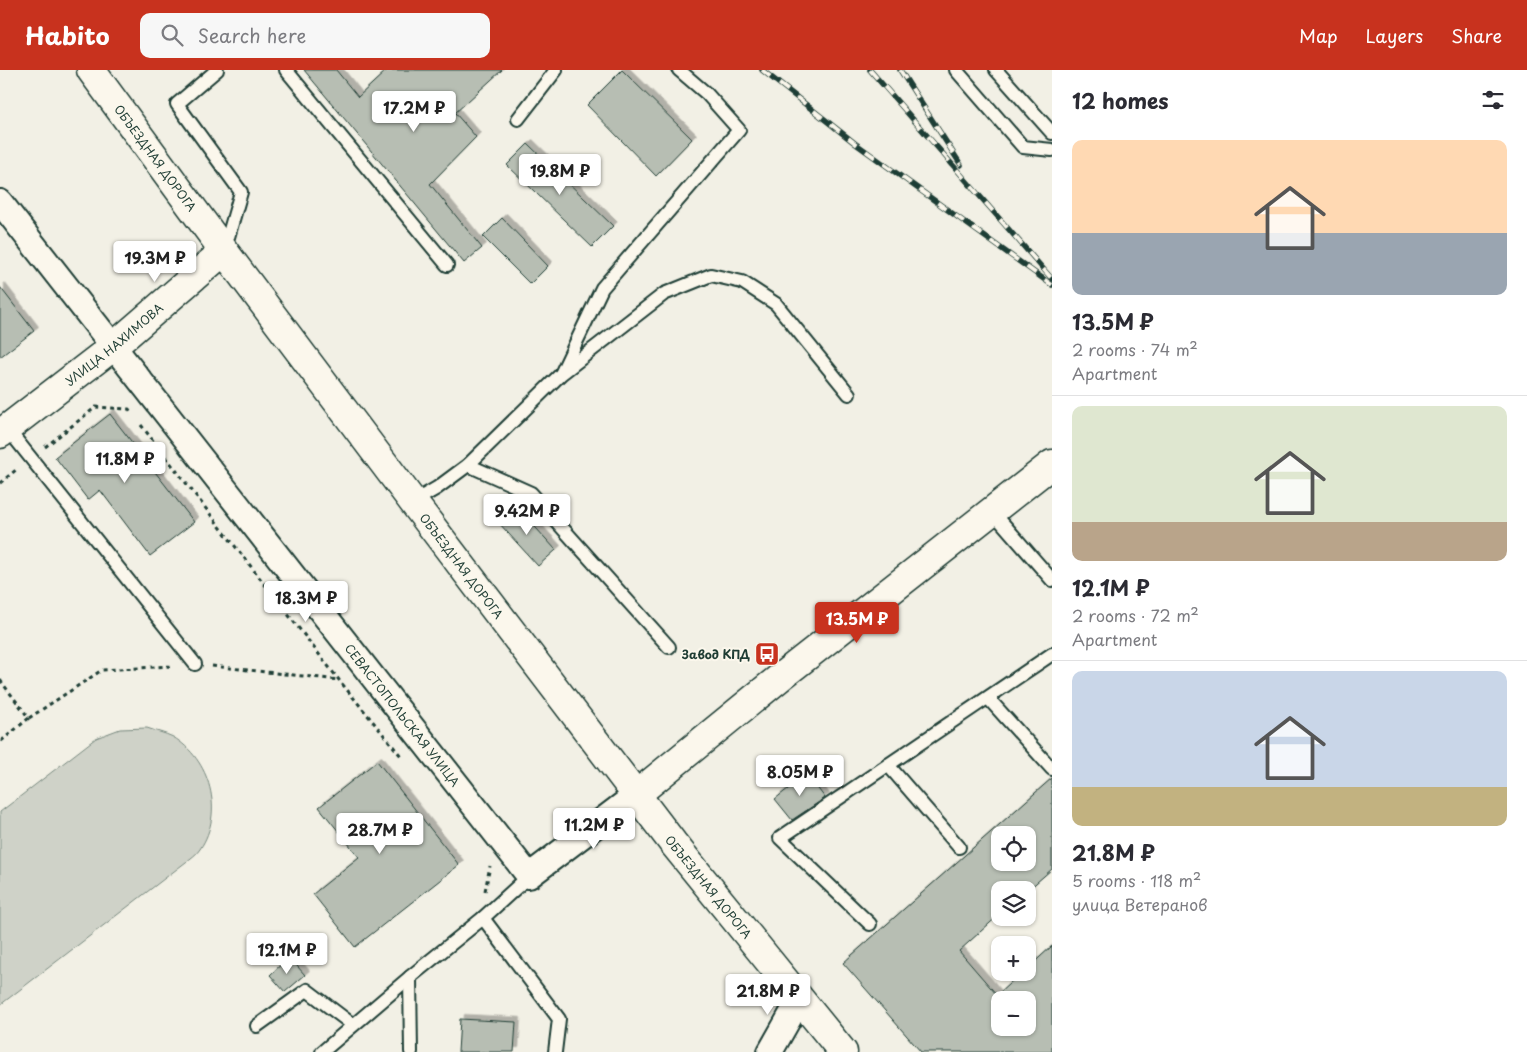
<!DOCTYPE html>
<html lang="en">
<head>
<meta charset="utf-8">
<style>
  body { margin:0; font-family:"Playpen Sans",sans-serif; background:#f7f7f7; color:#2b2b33; height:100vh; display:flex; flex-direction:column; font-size:19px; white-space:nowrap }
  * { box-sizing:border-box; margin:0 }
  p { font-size:16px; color:#7c7c81 }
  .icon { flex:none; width:28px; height:28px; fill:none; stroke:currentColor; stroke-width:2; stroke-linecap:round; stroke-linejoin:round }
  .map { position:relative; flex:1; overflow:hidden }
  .drawer { display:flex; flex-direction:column; background:#fff; width:475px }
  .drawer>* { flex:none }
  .buttons { position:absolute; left:991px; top:756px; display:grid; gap:10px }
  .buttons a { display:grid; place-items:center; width:45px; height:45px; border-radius:10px; background:#fff; box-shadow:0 1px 4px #0004; font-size:25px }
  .price { position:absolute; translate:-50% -42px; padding:0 11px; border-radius:5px; background:#fff; color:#222; font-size:16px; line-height:32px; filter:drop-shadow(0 1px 2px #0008) }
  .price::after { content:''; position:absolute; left:50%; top:30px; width:15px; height:11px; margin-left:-8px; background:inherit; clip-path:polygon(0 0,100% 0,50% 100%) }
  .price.on { background:#c8321e; color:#fff }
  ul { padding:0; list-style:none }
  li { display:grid; align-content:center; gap:10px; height:265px; padding:0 20px }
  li+li { border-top:1px solid #e1e1e2 }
  li span { display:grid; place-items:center; height:155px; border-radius:10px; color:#555 }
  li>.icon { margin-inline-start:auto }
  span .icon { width:90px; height:90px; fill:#fffc; stroke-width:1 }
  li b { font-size:21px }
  h2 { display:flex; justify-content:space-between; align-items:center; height:60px; padding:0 20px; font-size:21px }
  header { display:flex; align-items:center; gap:30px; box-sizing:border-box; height:70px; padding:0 25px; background:#c8321e; color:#fff }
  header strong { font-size:24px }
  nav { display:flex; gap:28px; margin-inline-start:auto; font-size:18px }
  .search { width:350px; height:45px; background:#f7f7f7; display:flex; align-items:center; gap:12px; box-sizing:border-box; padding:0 18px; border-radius:10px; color:#7c7c81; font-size:19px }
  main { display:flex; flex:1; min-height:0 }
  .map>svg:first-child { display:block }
  .green { fill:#cfd2c8; stroke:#77887e }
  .building { fill:#b7beb3; stroke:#1f3d34; fill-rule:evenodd; filter:url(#shadow) }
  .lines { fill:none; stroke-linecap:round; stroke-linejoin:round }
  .lane-casing { stroke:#1f3d34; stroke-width:16 }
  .street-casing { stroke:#1f3d34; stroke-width:28 }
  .secondary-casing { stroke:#1f3d34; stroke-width:31 }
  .primary-casing { stroke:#1f3d34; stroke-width:31 }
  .path { stroke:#1f3d34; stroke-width:3; stroke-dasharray:4 4; stroke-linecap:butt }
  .lane { stroke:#fbf7ec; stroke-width:12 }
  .street { stroke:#fbf7ec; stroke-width:24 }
  .secondary { stroke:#fbf7ec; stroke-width:28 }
  .primary { stroke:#fbf7ec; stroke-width:28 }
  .rail-casing { stroke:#1f3d34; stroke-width:5.5 }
  .rail { stroke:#fbf7ec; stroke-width:4; stroke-dasharray:11; stroke-linecap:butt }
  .labels { text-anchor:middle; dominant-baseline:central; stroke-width:4; stroke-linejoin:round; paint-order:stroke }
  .street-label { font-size:12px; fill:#1f3d34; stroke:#fbf7ec }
  .poi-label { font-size:12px; font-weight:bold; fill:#1f3d34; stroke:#fbf7ec; text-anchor:end }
</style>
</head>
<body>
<header>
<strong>Habito</strong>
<div class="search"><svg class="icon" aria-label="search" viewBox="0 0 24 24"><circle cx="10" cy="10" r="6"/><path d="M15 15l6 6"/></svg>Search here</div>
<nav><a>Map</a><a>Layers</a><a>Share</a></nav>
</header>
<main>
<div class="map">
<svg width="1052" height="982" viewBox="0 0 1052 982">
  <defs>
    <filter id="shadow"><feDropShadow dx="4.5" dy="-4.5" stdDeviation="0" flood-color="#0004"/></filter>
  </defs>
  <rect width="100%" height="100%" fill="#f2f0e5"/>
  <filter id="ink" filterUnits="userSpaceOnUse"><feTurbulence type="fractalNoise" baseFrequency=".02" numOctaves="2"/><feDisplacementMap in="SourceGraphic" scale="10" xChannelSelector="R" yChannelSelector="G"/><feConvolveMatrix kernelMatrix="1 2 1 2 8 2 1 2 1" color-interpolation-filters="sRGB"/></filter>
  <g filter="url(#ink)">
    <!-- green -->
    <path class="green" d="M147,658c8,3 18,5 26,9 37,22 52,75 27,112 -3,5 -9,9 -14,13l-186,143v-193l96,-74 24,-9z"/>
    <!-- building -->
    <g class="building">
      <path d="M304,0h32l22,27 29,-27h115l-47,43 21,24 -46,47 52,64 -18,15z"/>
      <path d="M622,0l70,69 -36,37 -69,-71z"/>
      <path d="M528,74l85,82 -21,21 -85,-82z"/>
      <path d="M502,148l46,48 -18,18 -47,-47z"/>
      <path d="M0,217l34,44 -34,26z"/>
      <path d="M110,344l84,108 -44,34 -50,-66 -12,10 -33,-43z"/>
      <path d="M516,436l40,44 -18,16 -40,-44z"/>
      <path d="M377,691l82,104 -104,82 -42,-53 46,-37 -40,-50z"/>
      <path d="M807,704l18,24 -33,22 -17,-21z"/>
      <path d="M1052,708v91l-24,21h-28v24l-41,37 38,44 25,-23h6v-4l24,-22v106h-131l-78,-89zM1000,765h28v27h-28zM1000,930h28v28h-28z"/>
      <path d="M289,887l16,18 -20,17 -15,-17z"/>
      <path d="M460,949l56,3 -2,30h-56z"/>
    </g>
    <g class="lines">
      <defs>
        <g id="lane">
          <path d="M217,0l-40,34 64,88 -17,59"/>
          <path d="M286,0l161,195"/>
          <path d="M956,0l67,77 29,3"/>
          <path d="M996,0l56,63"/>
          <path d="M518,49l38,-49"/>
          <path d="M562,302l40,-84 137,-158 -32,-36 -28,-24"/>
          <path d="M6,357l189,237"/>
          <path d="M468,395l63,28 138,154"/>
          <path d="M413,432l24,-14 31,-23 93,-91 103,-80 47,-19 31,7 34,22 73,90"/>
          <path d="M992,441l60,69"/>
          <path d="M988,628l64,71"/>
          <path d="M888,695l71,82"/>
          <path d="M483,848l76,101 -4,33"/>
          <path d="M870,854l-90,-86 272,-184"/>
          <path d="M410,907l1,75"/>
          <path d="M257,956l50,-36 46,35"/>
          <path d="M322,982l88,-75 73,-59 46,-42"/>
        </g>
        <g id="street">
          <path id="s1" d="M0,132l529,674 108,-82"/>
          <path d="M770,982l30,-53"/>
        </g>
        <g id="secondary">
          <path id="s2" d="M0,364l114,-88 110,-95"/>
          <path d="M637,724l146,-119 269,-211"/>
        </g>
        <g id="primary">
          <path id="s3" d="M91,0l133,181 189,251 260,341 170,209"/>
        </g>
      </defs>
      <!-- lane casing -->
      <use href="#lane" class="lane-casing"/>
      <!-- street casing -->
      <use href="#street" class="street-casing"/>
      <!-- secondary casing -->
      <use href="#secondary" class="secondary-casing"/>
      <!-- primary casing -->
      <use href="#primary" class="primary-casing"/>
      <!-- path -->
      <g class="path">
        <path d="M141,355l198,255 62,76"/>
        <path d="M45,377l51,-40 33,2 2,3"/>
        <path d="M0,413l17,-14"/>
        <path d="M212,596l127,14"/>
        <path d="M0,610l29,38 -29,24"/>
        <path d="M29,648l73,-48 71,-4"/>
        <path d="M485,821l5,-25"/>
      </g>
      <!-- lane -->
      <use href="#lane" class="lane"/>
      <!-- street -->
      <use href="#street" class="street"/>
      <!-- secondary -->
      <use href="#secondary" class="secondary"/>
      <!-- primary -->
      <use href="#primary" class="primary"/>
      <defs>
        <g id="rail">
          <path d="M762,0l94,74 196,141"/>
          <path d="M870,0l182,209"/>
          <path d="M900,0l61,95"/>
        </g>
      </defs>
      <!-- rail casing -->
      <use href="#rail" class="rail-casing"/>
      <!-- rail -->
      <use href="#rail" class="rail"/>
    </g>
  </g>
  <!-- icons -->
  <defs>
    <symbol id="bus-square" viewBox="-11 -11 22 22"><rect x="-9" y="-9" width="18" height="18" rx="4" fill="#c8321e" stroke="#fbf7ec"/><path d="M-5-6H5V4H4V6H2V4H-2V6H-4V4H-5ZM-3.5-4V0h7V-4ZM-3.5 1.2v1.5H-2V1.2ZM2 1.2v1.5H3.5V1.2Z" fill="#fff"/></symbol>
  </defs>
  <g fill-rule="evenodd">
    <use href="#bus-square" x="753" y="570" width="28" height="28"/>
  </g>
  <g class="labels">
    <!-- street labels -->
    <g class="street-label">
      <text stroke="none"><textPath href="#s3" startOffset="109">ОБЪЕЗДНАЯ ДОРОГА</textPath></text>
      <text stroke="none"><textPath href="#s2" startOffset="145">УЛИЦА НАХИМОВА</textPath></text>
      <text stroke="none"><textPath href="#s3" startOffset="619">ОБЪЕЗДНАЯ ДОРОГА</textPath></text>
      <text stroke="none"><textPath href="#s1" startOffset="652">СЕВАСТОПОЛЬСКАЯ УЛИЦА</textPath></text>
      <text stroke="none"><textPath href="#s3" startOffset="1024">ОБЪЕЗДНАЯ ДОРОГА</textPath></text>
    </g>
    <!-- poi labels -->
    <g class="poi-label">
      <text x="750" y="584">Завод КПД</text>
    </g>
  </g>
</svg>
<div class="buttons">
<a><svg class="icon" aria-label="locate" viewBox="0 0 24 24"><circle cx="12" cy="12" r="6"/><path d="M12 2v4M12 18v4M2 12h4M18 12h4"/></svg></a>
<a><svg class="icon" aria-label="layers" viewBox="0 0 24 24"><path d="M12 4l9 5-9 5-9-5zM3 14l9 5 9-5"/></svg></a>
<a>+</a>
<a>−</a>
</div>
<b class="price" style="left:414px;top:63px">17.2M ₽</b>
<b class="price" style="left:560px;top:126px">19.8M ₽</b>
<b class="price" style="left:155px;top:213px">19.3M ₽</b>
<b class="price" style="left:125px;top:414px">11.8M ₽</b>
<b class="price" style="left:527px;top:466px">9.42M ₽</b>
<b class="price" style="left:306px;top:553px">18.3M ₽</b>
<b class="price on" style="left:857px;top:574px">13.5M ₽</b>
<b class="price" style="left:800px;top:727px">8.05M ₽</b>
<b class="price" style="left:594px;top:780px">11.2M ₽</b>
<b class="price" style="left:380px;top:785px">28.7M ₽</b>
<b class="price" style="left:287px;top:905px">12.1M ₽</b>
<b class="price" style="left:768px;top:946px">21.8M ₽</b>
</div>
<section class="drawer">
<h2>12 homes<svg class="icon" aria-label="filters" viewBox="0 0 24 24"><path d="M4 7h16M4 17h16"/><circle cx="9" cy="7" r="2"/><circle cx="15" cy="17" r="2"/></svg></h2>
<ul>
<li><span style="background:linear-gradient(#ffd9b3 60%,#9aa5b1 0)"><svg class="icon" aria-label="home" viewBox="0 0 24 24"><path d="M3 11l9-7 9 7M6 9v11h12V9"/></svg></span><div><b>13.5M ₽</b><p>2 rooms · 74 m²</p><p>Apartment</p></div></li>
<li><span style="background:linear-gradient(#dfe7d0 75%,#b9a48a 0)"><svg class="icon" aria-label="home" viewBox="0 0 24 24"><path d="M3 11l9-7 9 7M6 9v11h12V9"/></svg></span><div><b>12.1M ₽</b><p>2 rooms · 72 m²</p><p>Apartment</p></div></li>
<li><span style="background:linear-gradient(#c9d6e8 75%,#c2b280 0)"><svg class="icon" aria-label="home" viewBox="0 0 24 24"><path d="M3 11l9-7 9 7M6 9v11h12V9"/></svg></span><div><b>21.8M ₽</b><p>5 rooms · 118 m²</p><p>улица Ветеранов</p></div></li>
</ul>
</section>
</main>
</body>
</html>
